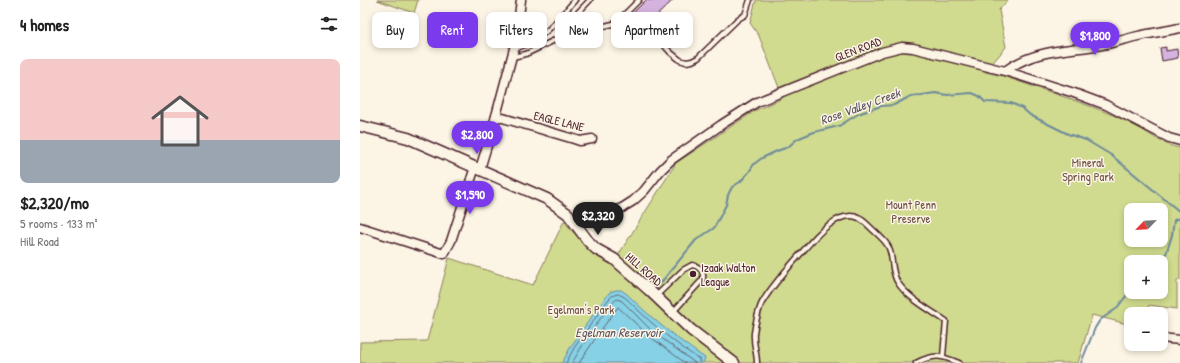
<!DOCTYPE html>
<html lang="en">
<head>
<meta charset="utf-8">
<style>
  body { margin:0; font-family:"Patrick Hand",sans-serif; background:#f6f6f6; color:#222; height:100vh; display:flex; flex-direction:column; font-size:15px; white-space:nowrap }
  * { box-sizing:border-box; margin:0 }
  p { font-size:13px; color:#767676 }
  .icon { flex:none; width:22px; height:22px; fill:none; stroke:currentColor; stroke-width:2; stroke-linecap:round; stroke-linejoin:round }
  .map { position:relative; flex:1; overflow:hidden }
  .panel { display:flex; flex-direction:column; background:#fff; width:360px }
  .panel>* { flex:none }
  .banner { position:absolute; left:12px; top:12px; width:380px; height:36px; display:flex; gap:8px }
  .needle { width:26px; rotate:245deg }
  .tools { position:absolute; left:764px; top:203px; display:grid; gap:8px }
  .tools a { display:grid; place-items:center; width:44px; height:44px; border-radius:8px; background:#fff; box-shadow:0 2px 6px #0003; font-size:20px }
  .price { position:absolute; translate:-50% -34px; padding:0 9px; border-radius:14px; background:#7c3aed; color:#fff; font-size:13px; line-height:26px; filter:drop-shadow(0 1px 2px #0008) }
  .price::after { content:''; position:absolute; left:50%; top:24px; width:12px; height:9px; margin-left:-6px; background:inherit; clip-path:polygon(0 0,100% 0,50% 100%) }
  .price.on { background:#222; color:#fff }
  ul { padding:0; list-style:none }
  li { display:grid; align-content:center; gap:8px; height:212px; padding:0 20px }
  li+li { border-top:1px solid #e0e0e0 }
  li span { display:grid; place-items:center; height:124px; border-radius:8px; color:#555 }
  li>.icon { margin-inline-start:auto }
  span .icon { width:72px; height:72px; fill:#fffc; stroke-width:1 }
  li b { font-size:17px }
  h2 { display:flex; justify-content:space-between; align-items:center; height:48px; padding:0 20px; font-size:17px }
  .pill { padding:0 14px; border-radius:8px; background:#fff; box-shadow:0 2px 6px #0003; font-size:14px; line-height:36px }
  .pill.on { background:#7c3aed; color:#fff }
  main { display:flex; flex:1; min-height:0 }
  .map>svg:first-child { display:block }
  .green { fill:#d0db8f; stroke:#8d7d5d; fill-rule:evenodd }
  .water { fill:#86d1e6; stroke:#6e8a9b }
  .lines { fill:none; stroke-linecap:round; stroke-linejoin:round }
  .shore { stroke:#626676; stroke-width:1 }
  .stream { stroke:#6e8a9b; stroke-width:2 }
  .building { fill:#d4b3df; stroke:#4a1f2b }
  .service-casing { stroke:#4a1f2b; stroke-width:7 }
  .minor-casing { stroke:#4a1f2b; stroke-width:11 }
  .tertiary-casing { stroke:#4a1f2b; stroke-width:13 }
  .service { stroke:#fcf5e5; stroke-width:4 }
  .minor { stroke:#fcf5e5; stroke-width:8 }
  .tertiary { stroke:#fcf5e5; stroke-width:10 }
  .poi-dot { fill:#4a1f2b; stroke:#fcf5e5; stroke-width:1.5 }
  .labels { text-anchor:middle; dominant-baseline:central; stroke-width:3; stroke-linejoin:round; paint-order:stroke }
  .street-label { font-size:12px; fill:#4a1f2b; stroke:#fcf5e5 }
  .park-label { font-size:12px; fill:#6c4e44; stroke:#fcf5e5 }
  .poi-label { font-size:12px; fill:#4a1f2b; stroke:#fcf5e5; text-anchor:start }
  .water-label { font-size:13px; font-style:italic; fill:#5c5463; stroke:#fcf5e5 }
</style>
</head>
<body>
<main>
<section class="panel">
<h2>4 homes<svg class="icon" aria-label="filters" viewBox="0 0 24 24"><path d="M4 7h16M4 17h16"/><circle cx="9" cy="7" r="2"/><circle cx="15" cy="17" r="2"/></svg></h2>
<ul>
<li><span style="background:linear-gradient(#f6c9c9 65%,#9aa5b1 0)"><svg class="icon" aria-label="home" viewBox="0 0 24 24"><path d="M3 11l9-7 9 7M6 9v11h12V9"/></svg></span><div><b>$2,320/mo</b><p>5 rooms · 133 m²</p><p>Hill Road</p></div></li>
</ul>
</section>
<div class="map">
<svg width="820" height="363" viewBox="0 0 820 363">
  <rect width="100%" height="100%" fill="#fcf5e5"/>
  <filter id="ink" filterUnits="userSpaceOnUse"><feTurbulence type="fractalNoise" baseFrequency=".025" numOctaves="2"/><feDisplacementMap in="SourceGraphic" scale="8" xChannelSelector="R" yChannelSelector="G"/><feConvolveMatrix kernelMatrix="1 2 1 2 8 2 1 2 1" color-interpolation-filters="sRGB"/></filter>
  <g filter="url(#ink)">
    <!-- green -->
    <g class="green">
      <path d="M17,0h41l-4,13z"/>
      <path d="M396,0h252l-9,10 7,37 -21,25 18,4c42,15 87,28 128,47 16,8 30,22 49,25v132l-3,1v28l-28,-4 -3,9h-15v11l-39,-10 -14,48h-718v-21l67,-1 22,-83 84,27 31,-64c15,19 26,29 46,43l7,-7 59,-94 80,-53 27,-12 -24,-62 -9,-13zM771,210h30v30h-30zM771,262h30v30h-30z"/>
    </g>
    <!-- water -->
    <path class="water" d="M256,290h5l6,4c24,24 50,45 78,64l-2,5h-141l9,-17 34,-48 5,-6z"/>
    <g class="lines">
      <!-- shore -->
      <g class="shore">
        <path d="M206,363l8,-15 34,-48 4,-4 5,-2c7,1 12,7 17,12 20,20 42,38 65,53l1,4"/>
        <path d="M212,363c6,-11 36,-59 45,-64l5,2 30,30 43,32"/>
        <path d="M219,363l22,-33 17,-23 30,28 37,28"/>
      </g>
      <!-- stream -->
      <g class="stream">
        <path d="M784,262l22,-8 6,-19 2,-15 6,-2"/>
        <path d="M295,290l41,-50 18,-12 12,-23 2,-10 4,-8 8,-5 9,-10 5,-8 8,-6 15,-7 11,-4 9,-8 17,-7 25,-6 19,-12 23,-8 13,-1 17,-9 11,-1 13,-2 12,2 25,-2 7,3 6,6 26,1 11,5 8,7 38,19 18,6 25,15 69,57"/>
        <path d="M721,363l14,-35 5,-8 16,-11 14,-18 -3,-12 4,-7"/>
      </g>
    </g>
    <!-- building -->
    <g class="building">
      <path d="M286,0h27l-27,26 -13,-13z"/>
      <path d="M806,47v4l11,-2 1,9 -16,3 -2,-13z"/>
    </g>
    <g class="lines">
      <defs>
        <g id="service">
          <path d="M265,14l14,-14"/>
          <path d="M203,36l3,-11 24,-25"/>
          <path d="M154,49c31,-10 41,-26 61,-49"/>
          <path d="M152,57l14,-3 37,-18 54,-13 8,-9 13,12 18,10 14,16 10,8 6,2 6,-1 6,-3 40,-39 7,-4 5,-15"/>
          <path d="M296,296l27,-26 9,-5c7,1 12,6 11,14l-30,33"/>
          <path d="M397,363c0,-10 -4,-19 -3,-30 1,-8 5,-26 9,-32 11,-18 26,-34 40,-50 11,-13 36,-43 56,-33 5,3 9,7 12,10 6,6 13,11 17,18 6,11 2,24 10,37 11,16 32,27 48,38l-3,35"/>
          <path d="M556,363c18,-9 25,-8 43,0"/>
        </g>
        <g id="minor">
          <path d="M645,71c30,-22 61,-20 97,-26 12,-2 23,-6 36,-9 14,-3 28,-5 42,-8"/>
          <path d="M136,116l78,23 6,2 12,-2"/>
          <path d="M120,169l16,-53 20,-75 5,-41"/>
          <path d="M213,221l40,-10 9,-3 11,-7 11,-10 16,-20 11,-11 50,-35 36,-23 125,-50 20,-5 11,1 92,23 69,22 32,12 63,33 11,3"/>
          <path d="M0,227l84,27 7,-13 24,-74"/>
          <path d="M801,338l19,2"/>
        </g>
        <path id="tertiary" d="M0,126l48,12 139,61 21,15 20,27 8,8 18,10 35,31 42,40 43,33"/>
      </defs>
      <!-- service casing -->
      <use href="#service" class="service-casing"/>
      <!-- minor casing -->
      <use href="#minor" class="minor-casing"/>
      <!-- tertiary casing -->
      <use href="#tertiary" class="tertiary-casing"/>
      <!-- service -->
      <use href="#service" class="service"/>
      <!-- minor -->
      <use href="#minor" class="minor"/>
      <!-- tertiary -->
      <use href="#tertiary" class="tertiary"/>
    </g>
  </g>
  <!-- markers -->
  <circle class="poi-dot" cx="333" cy="274" r="4"/>
  <g class="labels">
    <!-- street labels -->
    <g class="street-label">
      <text transform="translate(498 49) rotate(-21)">GLEN ROAD</text>
      <text transform="translate(199 121) rotate(14)">EAGLE LANE</text>
      <text transform="translate(284 269) rotate(41)">HILL ROAD</text>
    </g>
    <!-- park labels -->
    <g class="park-label">
      <text x="728" y="162">Mineral<tspan x="728" dy="14">Spring Park</tspan></text>
      <text x="551" y="204">Mount Penn<tspan x="551" dy="14">Preserve</tspan></text>
      <text x="221" y="309">Egelman's Park</text>
    </g>
    <!-- poi labels -->
    <g class="poi-label">
      <text x="341" y="267">Izaak Walton<tspan x="341" dy="14">League</tspan></text>
    </g>
    <!-- water labels -->
    <g class="water-label">
      <text transform="translate(500 106) rotate(-20)">Rose Valley Creek</text>
      <text x="259" y="332">Egelman Reservoir</text>
    </g>
  </g>
</svg>
<div class="tools">
<a><svg class="needle" viewBox="-14 -14 28 28"><path d="M0-13l5 13h-10z" fill="#e53935"/><path d="M0 13l5-13h-10z" fill="#767676"/></svg></a>
<a>+</a>
<a>−</a>
</div>
<b class="price" style="left:735px;top:56px">$1,800</b>
<b class="price" style="left:117px;top:155px">$2,800</b>
<b class="price" style="left:110px;top:215px">$1,590</b>
<b class="price on" style="left:238px;top:236px">$2,320</b>
<div class="banner">
<a class="pill">Buy</a>
<a class="pill on">Rent</a>
<a class="pill">Filters</a>
<a class="pill">New</a>
<a class="pill">Apartment</a>
</div>
</div>
</main>
</body>
</html>
